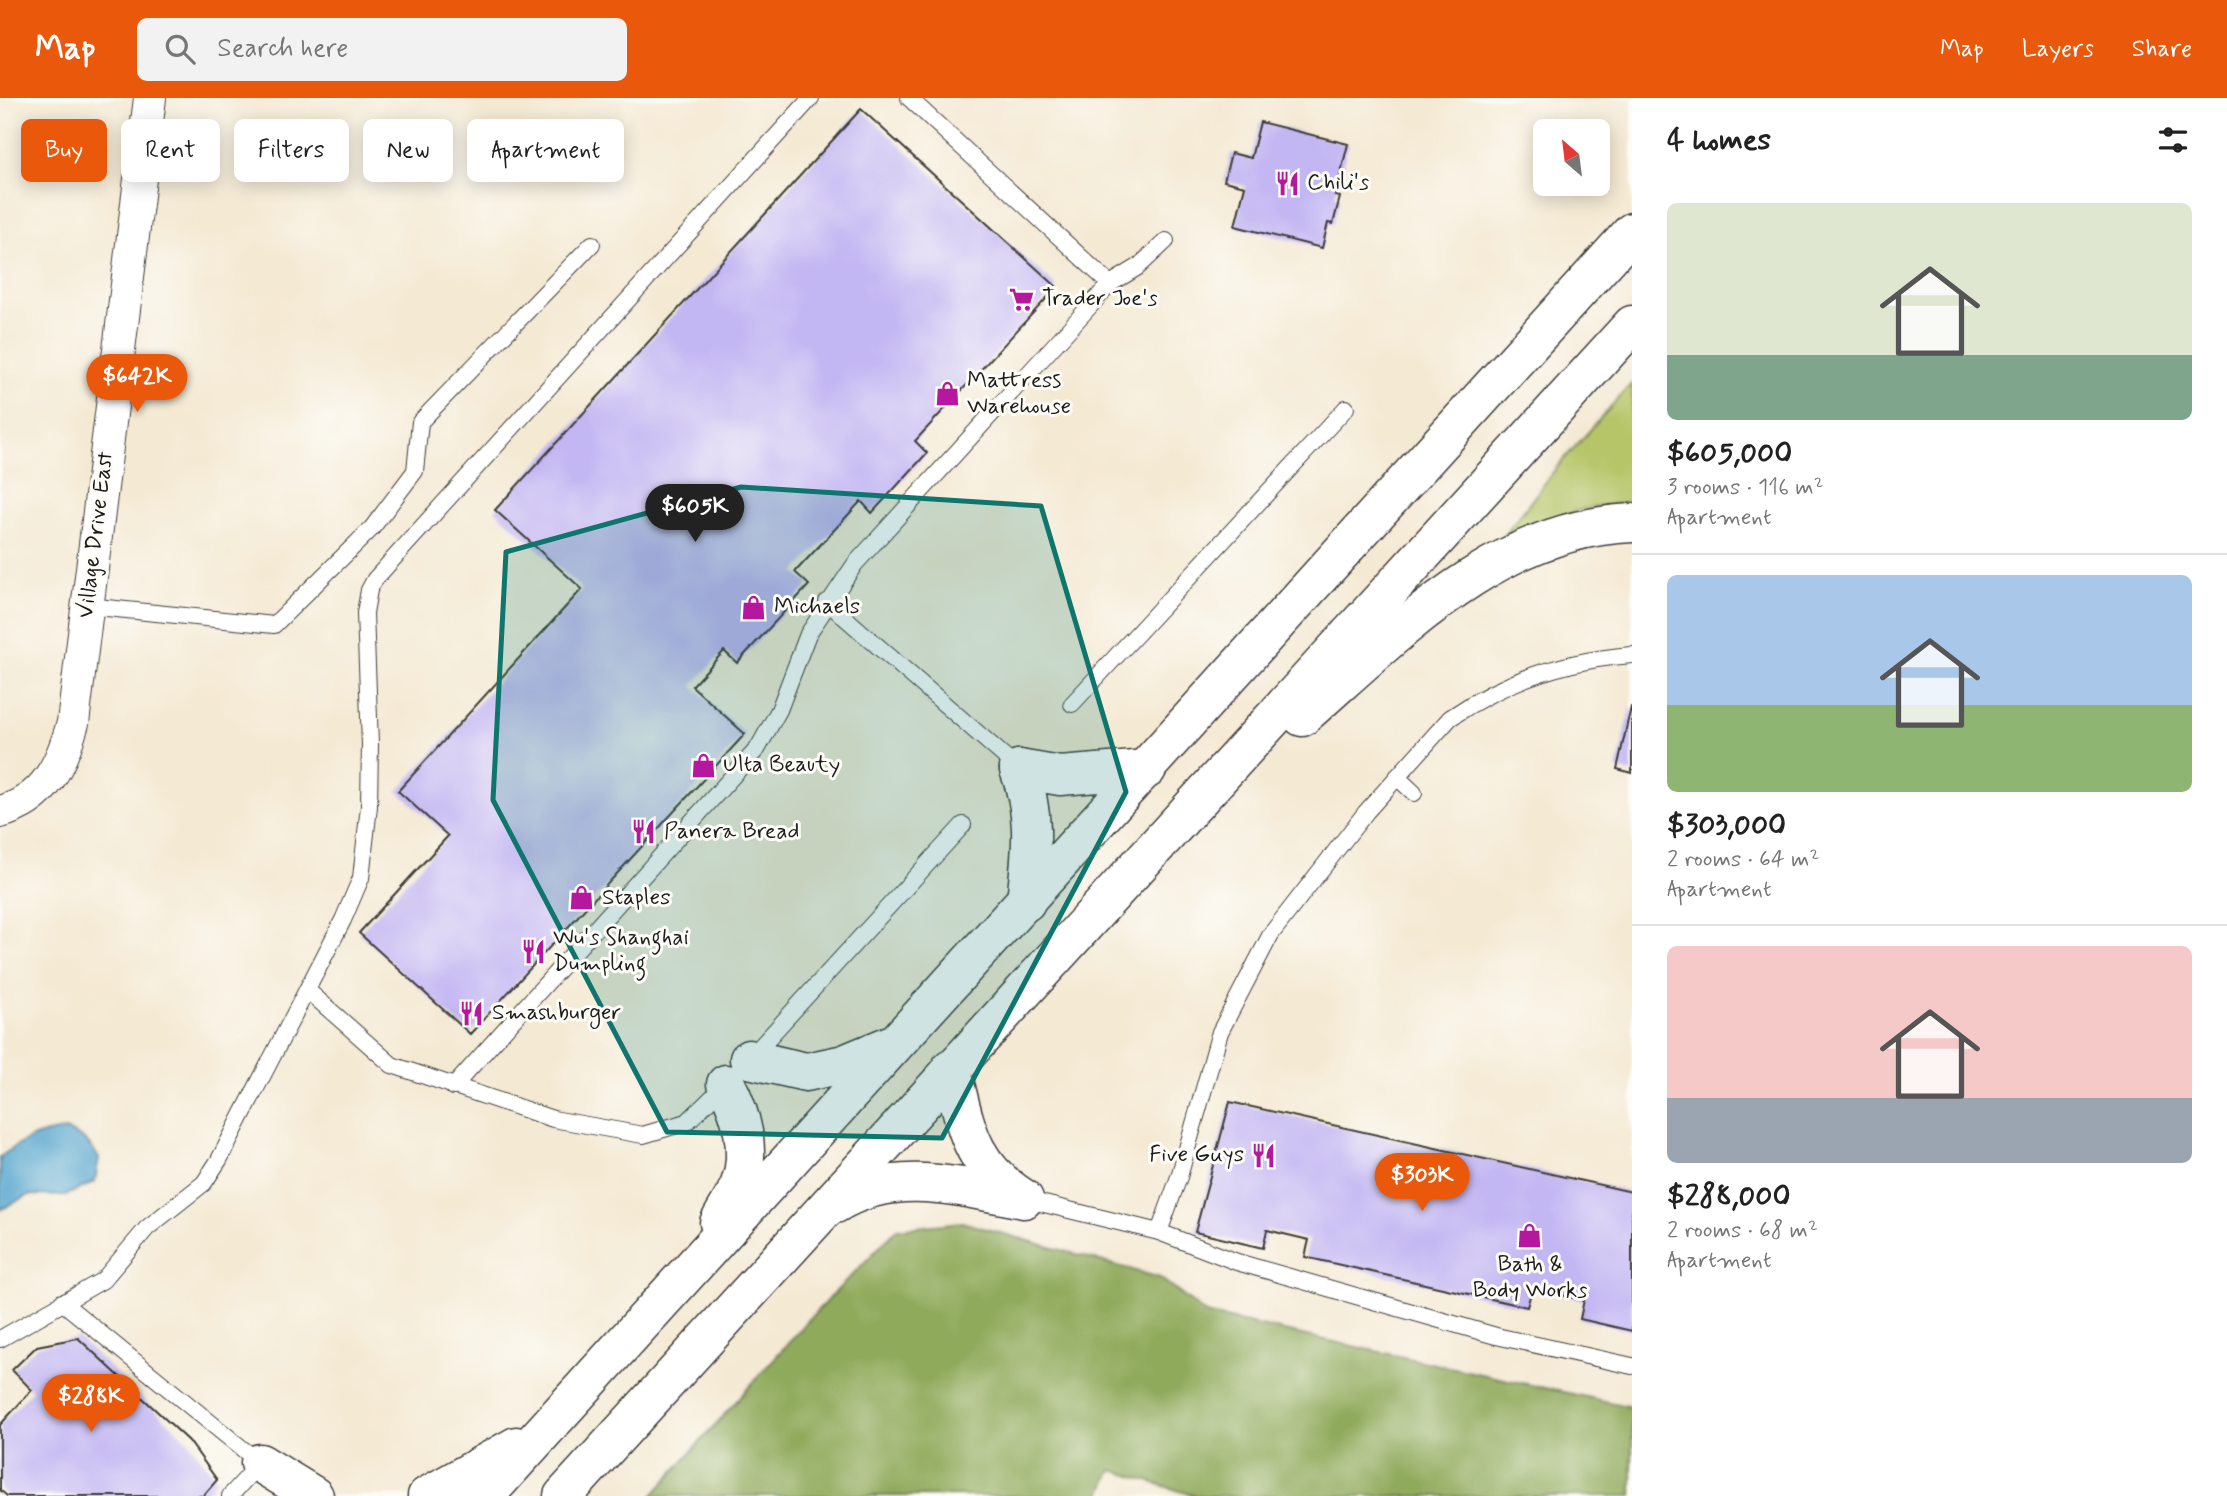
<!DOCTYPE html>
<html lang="en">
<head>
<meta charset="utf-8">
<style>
  body { margin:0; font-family:Mynerve,sans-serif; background:#f2f2f2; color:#222; height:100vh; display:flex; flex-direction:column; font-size:26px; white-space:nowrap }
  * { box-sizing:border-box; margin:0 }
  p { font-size:23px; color:#767676 }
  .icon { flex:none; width:38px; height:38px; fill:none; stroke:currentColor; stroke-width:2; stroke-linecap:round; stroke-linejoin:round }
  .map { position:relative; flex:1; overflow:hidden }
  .details { display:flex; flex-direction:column; background:#fff; width:595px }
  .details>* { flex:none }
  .hud { position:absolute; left:21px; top:21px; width:665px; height:63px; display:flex; gap:14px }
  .needle { width:46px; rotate:332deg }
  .tools { position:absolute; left:1533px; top:21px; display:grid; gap:14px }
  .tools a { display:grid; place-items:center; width:77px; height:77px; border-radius:10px; background:#fff; box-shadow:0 4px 18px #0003; font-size:35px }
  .price { position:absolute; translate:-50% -60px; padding:0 16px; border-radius:24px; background:#ea580c; color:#fff; font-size:23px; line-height:46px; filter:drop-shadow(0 2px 4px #0008) }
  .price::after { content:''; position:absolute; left:50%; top:42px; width:21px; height:16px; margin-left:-10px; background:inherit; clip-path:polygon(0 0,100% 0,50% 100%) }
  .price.active { background:#222; color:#fff }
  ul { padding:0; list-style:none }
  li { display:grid; align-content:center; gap:14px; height:371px; padding:0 35px }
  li+li { border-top:2px solid #e0e0e0 }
  li span { display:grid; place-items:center; height:217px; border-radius:10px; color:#555 }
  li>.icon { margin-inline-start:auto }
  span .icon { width:126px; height:126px; fill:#fffc; stroke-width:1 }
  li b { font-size:30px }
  h2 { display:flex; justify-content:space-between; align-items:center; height:84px; padding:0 35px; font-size:30px }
  .pill { padding:0 24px; border-radius:10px; background:#fff; box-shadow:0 4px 18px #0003; font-size:24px; line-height:63px }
  .pill.active { background:#ea580c; color:#fff }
  header { display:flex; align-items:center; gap:42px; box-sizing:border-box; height:98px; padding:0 35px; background:#ea580c; color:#fff }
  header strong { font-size:33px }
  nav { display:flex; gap:38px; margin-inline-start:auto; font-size:24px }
  .search { width:490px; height:63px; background:#f2f2f2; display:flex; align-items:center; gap:18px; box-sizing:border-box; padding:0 24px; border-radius:10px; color:#767676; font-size:26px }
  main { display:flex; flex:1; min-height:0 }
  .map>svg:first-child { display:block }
  .green { fill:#b6c567; stroke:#697042; stroke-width:2 }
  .forest { fill:#90aa5c; stroke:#56633c; stroke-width:2 }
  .water { fill:#52a4cd; stroke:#376074; stroke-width:2 }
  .building { fill:#c2b6f3 }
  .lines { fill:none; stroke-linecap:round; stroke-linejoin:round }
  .lane-casing { stroke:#3c3b37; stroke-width:18 }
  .street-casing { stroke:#3c3b37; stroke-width:34 }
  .highway-casing { stroke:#3c3b37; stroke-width:41 }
  .lane { stroke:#fff; stroke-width:16 }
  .street { stroke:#fff; stroke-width:32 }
  .highway { stroke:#fff; stroke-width:38 }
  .marked { fill:#0f766e; fill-opacity:0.2; stroke:#0f766e; stroke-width:5; stroke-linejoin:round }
  .labels { text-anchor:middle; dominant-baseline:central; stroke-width:6; stroke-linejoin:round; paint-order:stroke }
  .poi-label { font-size:23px; fill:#1c1c1c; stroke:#fdfcf7; text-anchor:start }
  .street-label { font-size:23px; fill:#1c1c1c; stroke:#fdfcf7 }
</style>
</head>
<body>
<header>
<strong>Map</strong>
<div class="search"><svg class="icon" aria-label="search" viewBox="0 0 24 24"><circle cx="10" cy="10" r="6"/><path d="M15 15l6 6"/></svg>Search here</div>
<nav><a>Map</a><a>Layers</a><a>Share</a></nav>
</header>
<main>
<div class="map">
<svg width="1632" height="1398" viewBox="0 0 1632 1398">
  <rect width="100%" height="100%" fill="#fdfcf7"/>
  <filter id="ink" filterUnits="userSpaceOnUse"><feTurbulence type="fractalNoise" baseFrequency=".0143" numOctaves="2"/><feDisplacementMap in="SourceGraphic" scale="14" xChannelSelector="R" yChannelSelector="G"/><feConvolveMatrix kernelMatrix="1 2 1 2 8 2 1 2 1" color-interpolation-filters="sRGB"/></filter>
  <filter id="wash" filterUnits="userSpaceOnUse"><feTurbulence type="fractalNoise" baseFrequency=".00686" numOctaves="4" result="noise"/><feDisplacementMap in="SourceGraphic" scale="28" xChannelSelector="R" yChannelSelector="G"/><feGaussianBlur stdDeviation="1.57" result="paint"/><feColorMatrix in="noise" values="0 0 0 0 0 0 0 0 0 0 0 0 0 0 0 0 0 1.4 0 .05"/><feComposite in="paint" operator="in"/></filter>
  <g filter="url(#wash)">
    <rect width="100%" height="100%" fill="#f4e9d3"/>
    <!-- green -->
    <path class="green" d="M1632,285v118l-49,8 -78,26 53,-69z"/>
    <!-- forest -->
    <path class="forest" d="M962,1124l198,56 46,36 426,93v89h-436l-84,-26 -12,26h-448l161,-181 84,-86z"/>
    <!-- water -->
    <path class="water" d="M65,1032c17,5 24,13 34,28l-4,24 -30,14 -36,-1 -29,15v-53c21,-16 38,-24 65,-27z"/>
    <g id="blocks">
      <!-- building -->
      <g class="building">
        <path d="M861,11l196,178 -142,154 12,12 -55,60 -11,-12 -66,71 14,13 -72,78 -13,-12 -32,35 53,48 -275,300 -111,-101 89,-97 -50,-45 184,-202 -87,-79z"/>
        <path d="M1260,24l88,22 -13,52 5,1 -7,27 -5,-1 -6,25 -87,-22 10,-40 -21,-5 7,-28 20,5z"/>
        <path d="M1631,609h1v66l-15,-4z"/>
        <path d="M1230,1004l402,90v139l-52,-12 4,-19 -52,-11 -5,18 -222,-50 4,-17 -42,-10 -4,18 -68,-16z"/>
        <path d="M78,1240l111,103 28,39 -14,16h-196l-7,-6v-65l32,-35 -20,-20 25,-24z"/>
      </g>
    </g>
  </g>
  <g filter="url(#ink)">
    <use href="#blocks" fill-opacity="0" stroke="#3c3b37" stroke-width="2"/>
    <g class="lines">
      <defs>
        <g id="lane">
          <path d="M909,0l201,186"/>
          <path d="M827,504l192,167"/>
          <path d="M87,508l187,19 98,-97 43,-57 5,-49 172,-178"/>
          <path d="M1072,606l274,-296"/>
          <path d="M1397,679l17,16"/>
          <path d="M307,892l85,75 161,54 90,16 44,-13 38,-37"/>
          <path d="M750,960l213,-233"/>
          <path d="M453,989l305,-339 21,-38 29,-76 47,-70 255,-280 28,-17 28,-26"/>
          <path d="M1024,1101l135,33 78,30 259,74 136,30"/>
          <path d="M1159,1134l20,-55 41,-145 51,-98 95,-122 84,-94c55,-38 116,-58 182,-63"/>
          <path d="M62,1204l198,161 -30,33"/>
          <path d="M0,1241l103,-59 44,-52 57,-45 15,-23 124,-240 18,-42 8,-72 1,-62 -5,-131 4,-23 6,-11 436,-481"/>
        </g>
        <path id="street" d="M0,714c46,-12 61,-48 73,-89l77,-625"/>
        <g id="highway">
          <path d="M1302,619c95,-83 195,-189 330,-194"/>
          <path d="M1019,671c18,48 12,83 7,133"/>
          <path d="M1019,671l41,7 87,-7"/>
          <path d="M749,961l57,13 38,-8 46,-19"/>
          <path d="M951,970c15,58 18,96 72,130"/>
          <path d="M835,1106c60,-37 124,-17 189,-5"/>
          <path d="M719,1125c7,-13 16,-26 21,-39 12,-33 1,-71 -14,-100"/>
          <path d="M260,1365l54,33"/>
          <path d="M427,1398l89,-50"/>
          <path d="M485,1398l1147,-1264"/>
          <path d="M563,1398l1069,-1171"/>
        </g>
      </defs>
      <!-- lane casing -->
      <use href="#lane" class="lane-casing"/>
      <!-- street casing -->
      <use href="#street" class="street-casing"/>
      <!-- highway casing -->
      <use href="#highway" class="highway-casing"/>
      <!-- lane -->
      <use href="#lane" class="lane"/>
      <!-- street -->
      <use href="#street" class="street"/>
      <!-- highway -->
      <use href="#highway" class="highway"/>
    </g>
  </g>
  <!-- marked area -->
  <path class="marked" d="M741,389l300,19 85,286 -184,346 -275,-6 -174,-332 13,-248z"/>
  <!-- icons -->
  <defs>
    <symbol id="restaurant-bare" viewBox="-9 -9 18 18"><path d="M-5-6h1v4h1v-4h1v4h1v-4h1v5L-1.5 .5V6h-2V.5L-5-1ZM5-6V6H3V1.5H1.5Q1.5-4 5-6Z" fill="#b5179e" stroke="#fdfcf7" stroke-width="2.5" paint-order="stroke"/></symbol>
    <symbol id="supermarket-bare" viewBox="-9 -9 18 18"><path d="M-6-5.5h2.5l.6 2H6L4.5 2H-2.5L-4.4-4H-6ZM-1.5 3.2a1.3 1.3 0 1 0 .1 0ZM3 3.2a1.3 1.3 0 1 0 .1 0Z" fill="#b5179e" stroke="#fdfcf7" stroke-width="2.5" paint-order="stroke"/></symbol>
    <symbol id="shop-bare" viewBox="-9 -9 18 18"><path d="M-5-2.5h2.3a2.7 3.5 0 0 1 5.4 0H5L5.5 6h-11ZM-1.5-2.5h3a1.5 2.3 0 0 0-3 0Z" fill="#b5179e" stroke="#fdfcf7" stroke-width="2.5" paint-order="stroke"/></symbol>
  </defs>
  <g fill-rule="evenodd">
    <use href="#restaurant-bare" x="1270" y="68" width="35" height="35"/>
    <use href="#supermarket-bare" x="1004" y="184" width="35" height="35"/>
    <use href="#shop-bare" x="930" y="278" width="35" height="35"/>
    <use href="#shop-bare" x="736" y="492" width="35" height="35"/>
    <use href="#shop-bare" x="686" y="650" width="35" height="35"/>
    <use href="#restaurant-bare" x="626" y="716" width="35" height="35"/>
    <use href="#shop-bare" x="564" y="782" width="35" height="35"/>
    <use href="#restaurant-bare" x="516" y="836" width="35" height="35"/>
    <use href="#restaurant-bare" x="454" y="898" width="35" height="35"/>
    <use href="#restaurant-bare" x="1246" y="1040" width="35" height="35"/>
    <use href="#shop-bare" x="1512" y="1120" width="35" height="35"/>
  </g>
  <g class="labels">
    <!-- poi labels -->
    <g class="poi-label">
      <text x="1307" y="85">Chili's</text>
      <text x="1042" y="201">Trader Joe's</text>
      <text x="967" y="283">Mattress<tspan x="967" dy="26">Warehouse</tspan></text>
      <text x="774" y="509">Michaels</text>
      <text x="723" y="667">Ulta Beauty</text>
      <text x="664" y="734">Panera Bread</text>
      <text x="602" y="800">Staples</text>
      <text x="553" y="840">Wu's Shanghai<tspan x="553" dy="26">Dumpling</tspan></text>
      <text x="492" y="915">Smashburger</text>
      <text x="1244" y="1057" text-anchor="end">Five Guys</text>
      <text x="1530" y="1167" text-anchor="middle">Bath &amp;<tspan x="1530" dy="26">Body Works</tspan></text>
    </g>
    <!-- street labels -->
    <g class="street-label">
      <text transform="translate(96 437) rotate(-83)">Village Drive East</text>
    </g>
  </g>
</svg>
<div class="tools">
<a><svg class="needle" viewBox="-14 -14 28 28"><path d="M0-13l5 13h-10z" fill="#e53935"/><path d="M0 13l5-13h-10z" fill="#767676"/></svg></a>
</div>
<b class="price" style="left:137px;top:316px">$642K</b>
<b class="price active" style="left:695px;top:446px">$605K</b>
<b class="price" style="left:1422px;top:1115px">$303K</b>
<b class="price" style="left:91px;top:1336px">$288K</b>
<div class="hud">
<a class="pill active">Buy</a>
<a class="pill">Rent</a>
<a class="pill">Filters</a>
<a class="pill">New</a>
<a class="pill">Apartment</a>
</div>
</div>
<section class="details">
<h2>4 homes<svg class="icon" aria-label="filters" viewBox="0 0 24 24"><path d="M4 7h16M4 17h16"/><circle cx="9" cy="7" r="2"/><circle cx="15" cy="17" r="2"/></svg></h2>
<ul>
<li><span style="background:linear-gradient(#dfe7d0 70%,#7fa58c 0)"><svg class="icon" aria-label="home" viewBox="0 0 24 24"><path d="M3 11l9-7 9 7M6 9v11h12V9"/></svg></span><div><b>$605,000</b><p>3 rooms · 116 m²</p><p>Apartment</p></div></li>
<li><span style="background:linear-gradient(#a9c7e8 60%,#8fb573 0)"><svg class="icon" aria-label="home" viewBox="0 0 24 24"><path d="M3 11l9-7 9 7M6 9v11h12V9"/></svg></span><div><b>$303,000</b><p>2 rooms · 64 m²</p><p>Apartment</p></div></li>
<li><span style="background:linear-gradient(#f6c9c9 70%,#9aa5b1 0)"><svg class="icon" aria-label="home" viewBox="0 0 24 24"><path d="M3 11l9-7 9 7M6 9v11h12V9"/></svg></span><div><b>$288,000</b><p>2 rooms · 68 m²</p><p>Apartment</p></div></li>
</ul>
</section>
</main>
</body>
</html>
